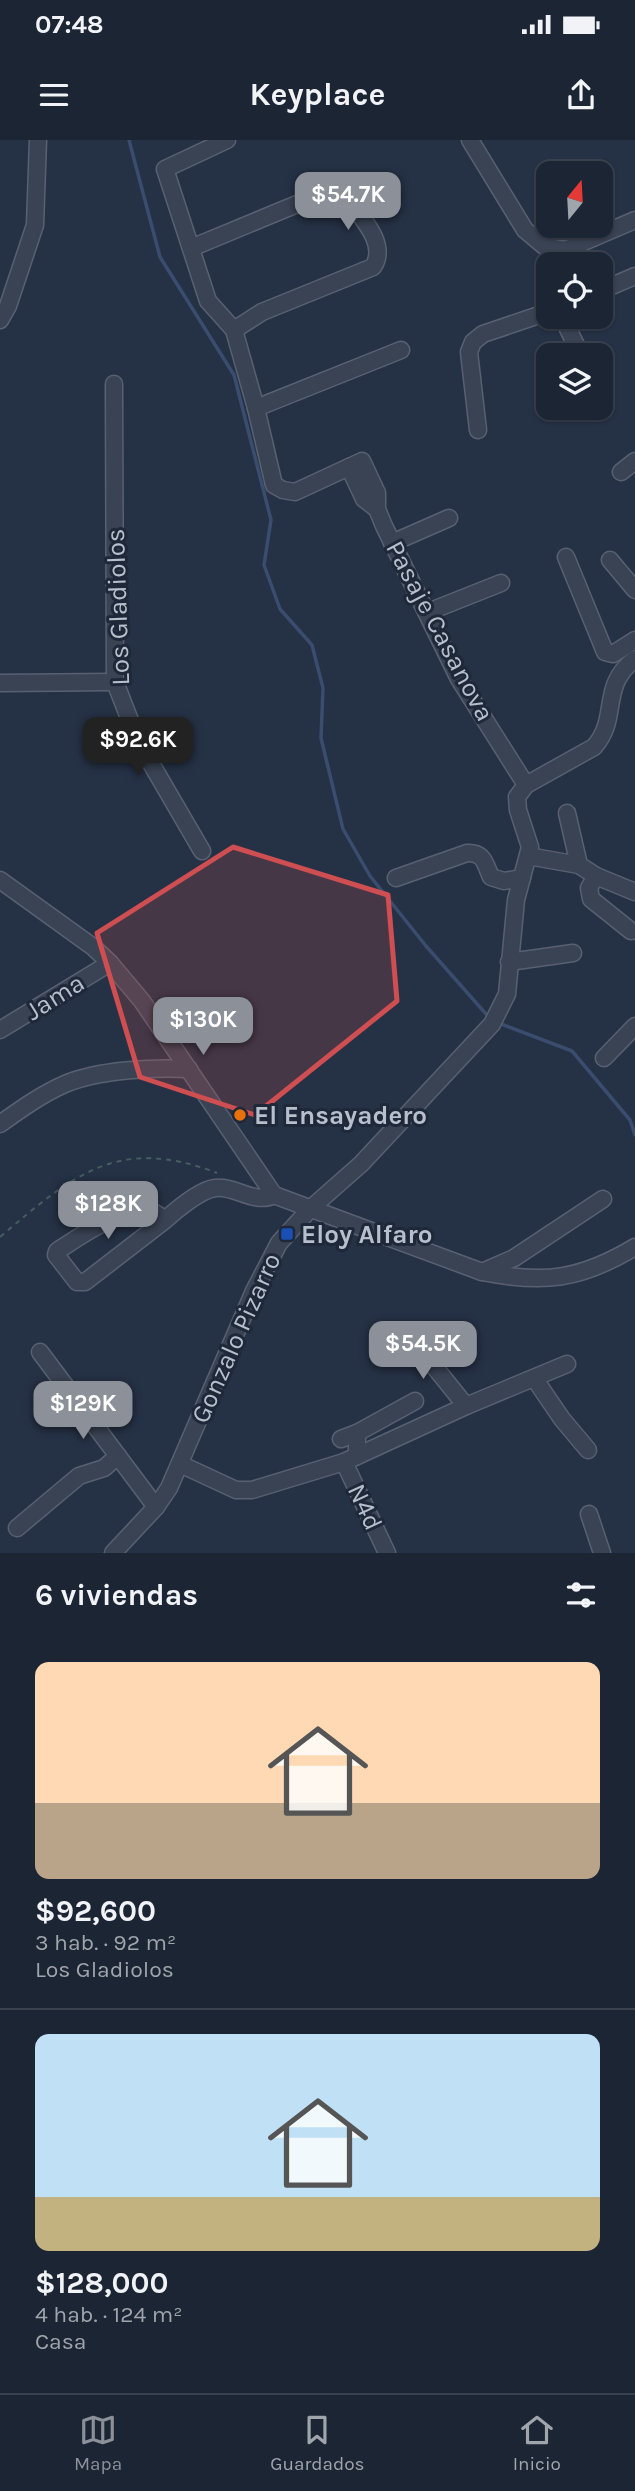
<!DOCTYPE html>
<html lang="es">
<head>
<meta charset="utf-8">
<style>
  body { margin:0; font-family:Karla,sans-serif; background:#252d3c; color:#f1f3f6; height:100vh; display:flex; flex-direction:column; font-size:26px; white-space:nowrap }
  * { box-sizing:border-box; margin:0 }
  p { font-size:23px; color:#a0a5ac }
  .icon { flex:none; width:38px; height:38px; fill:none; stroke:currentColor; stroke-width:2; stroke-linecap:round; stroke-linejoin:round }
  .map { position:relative; height:1413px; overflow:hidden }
  .panel { display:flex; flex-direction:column; background:#1c2534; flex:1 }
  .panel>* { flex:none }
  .needle { width:46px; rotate:18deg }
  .buttons { position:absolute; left:536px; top:21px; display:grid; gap:14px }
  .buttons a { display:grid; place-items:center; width:77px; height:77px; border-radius:14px; background:#1c2534; box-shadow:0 2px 5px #0004,0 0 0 2px #3a424f; font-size:35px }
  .price { position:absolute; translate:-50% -60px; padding:0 16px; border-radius:14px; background:#8c9099; color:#fff; font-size:23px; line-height:46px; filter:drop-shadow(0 2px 4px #0008) }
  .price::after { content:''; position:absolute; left:50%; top:42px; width:21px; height:16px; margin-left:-10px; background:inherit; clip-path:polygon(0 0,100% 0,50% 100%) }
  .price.selected { background:#222; color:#fff }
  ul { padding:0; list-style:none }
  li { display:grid; align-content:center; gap:14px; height:371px; padding:0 35px }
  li+li { border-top:2px solid #3a424f }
  li span { display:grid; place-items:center; height:217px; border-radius:14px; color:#555 }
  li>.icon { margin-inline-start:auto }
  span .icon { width:126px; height:126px; fill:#fffc; stroke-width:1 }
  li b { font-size:30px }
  h2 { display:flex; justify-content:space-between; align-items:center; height:84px; padding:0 35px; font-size:30px }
  .status { display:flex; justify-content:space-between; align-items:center; height:49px; padding:0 35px; background:#1c2534; direction:ltr }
  .status svg { height:19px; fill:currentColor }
  header { display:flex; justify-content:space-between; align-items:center; height:91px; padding:0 35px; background:#1c2534; font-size:32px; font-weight:700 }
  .tab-bar { display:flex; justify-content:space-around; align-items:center; height:98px; border-top:2px solid #3a424f; background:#1c2534; font-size:19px; color:#a0a5ac }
  .tab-bar a { display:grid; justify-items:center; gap:4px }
  .tab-bar .selected { color:#8c9099 }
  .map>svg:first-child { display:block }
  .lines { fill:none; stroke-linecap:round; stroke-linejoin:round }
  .stream { stroke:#3a4d6e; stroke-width:3.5 }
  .minor-casing { stroke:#586171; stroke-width:19 }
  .path { stroke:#465d61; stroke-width:2; stroke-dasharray:5 5; stroke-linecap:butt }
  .minor { stroke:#3a4354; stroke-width:16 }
  .marked { fill:#ce4e51; fill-opacity:0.2; stroke:#ce4e51; stroke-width:5; stroke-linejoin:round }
  .food-dot { fill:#e8710a; stroke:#1e2839; stroke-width:2.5 }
  .transit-dot { fill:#1a4fb4; stroke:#1e2839; stroke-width:2.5 }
  .labels { text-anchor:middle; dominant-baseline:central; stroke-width:6; stroke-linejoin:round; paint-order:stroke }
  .street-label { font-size:26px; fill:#b7bfcd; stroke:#1e2839 }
  .poi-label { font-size:26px; font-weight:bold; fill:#b7bfcd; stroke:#1e2839; text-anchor:start }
</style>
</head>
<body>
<div class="status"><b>07:48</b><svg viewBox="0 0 49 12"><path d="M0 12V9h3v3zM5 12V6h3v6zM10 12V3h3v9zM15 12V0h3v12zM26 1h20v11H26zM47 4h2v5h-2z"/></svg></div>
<header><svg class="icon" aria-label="menu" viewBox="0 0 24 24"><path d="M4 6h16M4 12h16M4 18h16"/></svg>Keyplace<svg class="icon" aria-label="share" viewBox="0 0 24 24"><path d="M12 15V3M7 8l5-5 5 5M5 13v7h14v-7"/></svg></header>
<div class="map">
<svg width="635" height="1413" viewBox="0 0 635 1413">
  <rect width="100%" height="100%" fill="#253145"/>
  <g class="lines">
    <!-- stream -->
    <g class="stream">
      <path d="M129,0l31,117 74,118 37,145 -7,45 16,44 32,36 11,43 -2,50 22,91 27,47 56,70 60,68"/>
      <path d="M501,884l71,27 58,69 5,15"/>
    </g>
    <defs>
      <g id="minor">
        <path d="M227,0l-62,29 43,132 26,29 22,78 18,77 9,5 12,2 67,-31 15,32v16l7,17 75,153 67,106"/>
        <path d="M470,0l55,90 19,16 21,4 70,-30"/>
        <path d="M191,108l140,-58 13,2c11,20 46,50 29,75l-111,45 -28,18"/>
        <path d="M600,151l35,-15"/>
        <path d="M562,177l19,38"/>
        <path d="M0,180l8,-14 27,-81 3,-85"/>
        <path d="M114,244l1,298 23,59 64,110"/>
        <path d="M600,254l5,9"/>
        <path d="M256,268l145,-58"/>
        <path d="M478,290l-9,-78 4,-10 10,-8 65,-22"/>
        <path d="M349,327l15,32 13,10"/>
        <path d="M621,332l14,-11"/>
        <path d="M392,403l57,-25"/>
        <path d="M566,417l39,95 8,2 22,-14"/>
        <path d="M610,420l25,30"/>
        <path d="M428,472l73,-29"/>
        <path d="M0,543l115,-1"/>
        <path d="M567,673l12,52"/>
        <path d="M528,716l51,9 17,11 39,16"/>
        <path d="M596,736l-7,12 2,11 40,32"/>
        <path d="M396,738l71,-25c17,-1 18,11 24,24l13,4 18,-3"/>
        <path d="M0,740l93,67 17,16 32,38 132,194"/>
        <path d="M509,822l64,-9"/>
        <path d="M0,890l110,-67"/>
        <path d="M604,918l31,-32"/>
        <path d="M0,984c21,-15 42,-30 65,-40 33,-14 89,-17 124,-15"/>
        <path d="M164,1081c-22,-31 -84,16 -107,30l-1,4 21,27h8l79,-61c11,-10 36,-31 51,-33 19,-3 40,17 59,7l208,77c62,12 98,8 153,-25"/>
        <path d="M482,1132l32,-14 89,-59"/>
        <path d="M408,1194l58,72"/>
        <path d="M40,1212l116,155"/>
        <path d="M534,1238l28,41 26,31"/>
        <path d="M341,1299l16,-6"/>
        <path d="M357,1316v-23l58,-32"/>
        <path d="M344,1322l43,91"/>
        <path d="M180,1324l56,26h16l92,-28 122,-56 101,-42"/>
        <path d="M589,1374l13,39"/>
        <path d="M17,1388l62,-52 25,-8 14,-12"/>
        <path d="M113,1413l43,-46 13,-19 85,-197 25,-48 31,-34 51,-45 131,-140 15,-30 9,-94 14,-53 -12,-37 -1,-13 9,-12 68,-38c26,-29 5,-61 41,-88"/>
      </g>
    </defs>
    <!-- minor casing -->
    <use href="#minor" class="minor-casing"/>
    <!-- path -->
    <path class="path" d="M0,1097c73,-62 118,-102 217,-64"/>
    <!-- minor -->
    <use href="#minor" class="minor"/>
  </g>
  <!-- marked area -->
  <path class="marked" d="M233,707l155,48 9,106 -142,114 -115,-38 -43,-144z"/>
  <!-- markers -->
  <circle class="food-dot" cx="240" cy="975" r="7"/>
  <rect class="transit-dot" x="280" y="1087" width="14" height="14" rx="3.5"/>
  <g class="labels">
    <!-- street labels -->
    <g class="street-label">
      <text transform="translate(118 467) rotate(-92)">Los Gladiolos</text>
      <text transform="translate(440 491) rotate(62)">Pasaje Casanova</text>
      <text transform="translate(55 857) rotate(-32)">Jama</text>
      <text transform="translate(236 1198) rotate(-66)">Gonzalo Pizarro</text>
      <text transform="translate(365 1367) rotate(65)">N4d</text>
    </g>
    <!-- poi labels -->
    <g class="poi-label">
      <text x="254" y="975">El Ensayadero</text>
      <text x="301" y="1094">Eloy Alfaro</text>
    </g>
  </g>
</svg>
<div class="buttons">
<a><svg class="needle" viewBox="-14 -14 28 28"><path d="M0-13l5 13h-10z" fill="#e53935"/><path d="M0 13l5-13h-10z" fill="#a0a5ac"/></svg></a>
<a><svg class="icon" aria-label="locate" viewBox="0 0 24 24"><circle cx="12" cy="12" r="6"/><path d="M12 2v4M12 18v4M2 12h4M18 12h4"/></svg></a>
<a><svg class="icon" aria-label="layers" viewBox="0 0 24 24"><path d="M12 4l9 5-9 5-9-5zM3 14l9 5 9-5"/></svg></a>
</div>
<b class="price" style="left:348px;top:92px">$54.7K</b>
<b class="price selected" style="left:138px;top:637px">$92.6K</b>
<b class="price" style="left:203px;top:917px">$130K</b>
<b class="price" style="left:108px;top:1101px">$128K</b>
<b class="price" style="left:423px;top:1241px">$54.5K</b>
<b class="price" style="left:83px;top:1301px">$129K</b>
</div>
<section class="panel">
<h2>6 viviendas<svg class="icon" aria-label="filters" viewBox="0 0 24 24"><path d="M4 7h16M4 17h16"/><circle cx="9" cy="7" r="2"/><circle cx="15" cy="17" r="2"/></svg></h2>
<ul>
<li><span style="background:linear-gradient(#ffd9b3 65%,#b9a48a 0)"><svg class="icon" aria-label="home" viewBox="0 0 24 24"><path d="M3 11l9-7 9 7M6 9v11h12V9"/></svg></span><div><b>$92,600</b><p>3 hab. · 92 m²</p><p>Los Gladiolos</p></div></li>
<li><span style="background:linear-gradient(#bfe0f5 75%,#c2b280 0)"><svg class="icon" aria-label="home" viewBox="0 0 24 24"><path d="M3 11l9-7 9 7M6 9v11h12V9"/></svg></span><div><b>$128,000</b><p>4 hab. · 124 m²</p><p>Casa</p></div></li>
</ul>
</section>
<nav class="tab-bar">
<a class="selected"><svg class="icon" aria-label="map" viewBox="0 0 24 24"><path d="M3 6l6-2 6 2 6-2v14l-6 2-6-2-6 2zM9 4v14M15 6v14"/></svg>Mapa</a>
<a><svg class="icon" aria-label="saved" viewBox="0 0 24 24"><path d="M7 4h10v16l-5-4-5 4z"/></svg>Guardados</a>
<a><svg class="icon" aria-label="home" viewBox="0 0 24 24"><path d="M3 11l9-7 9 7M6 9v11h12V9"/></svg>Inicio</a>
</nav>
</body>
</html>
